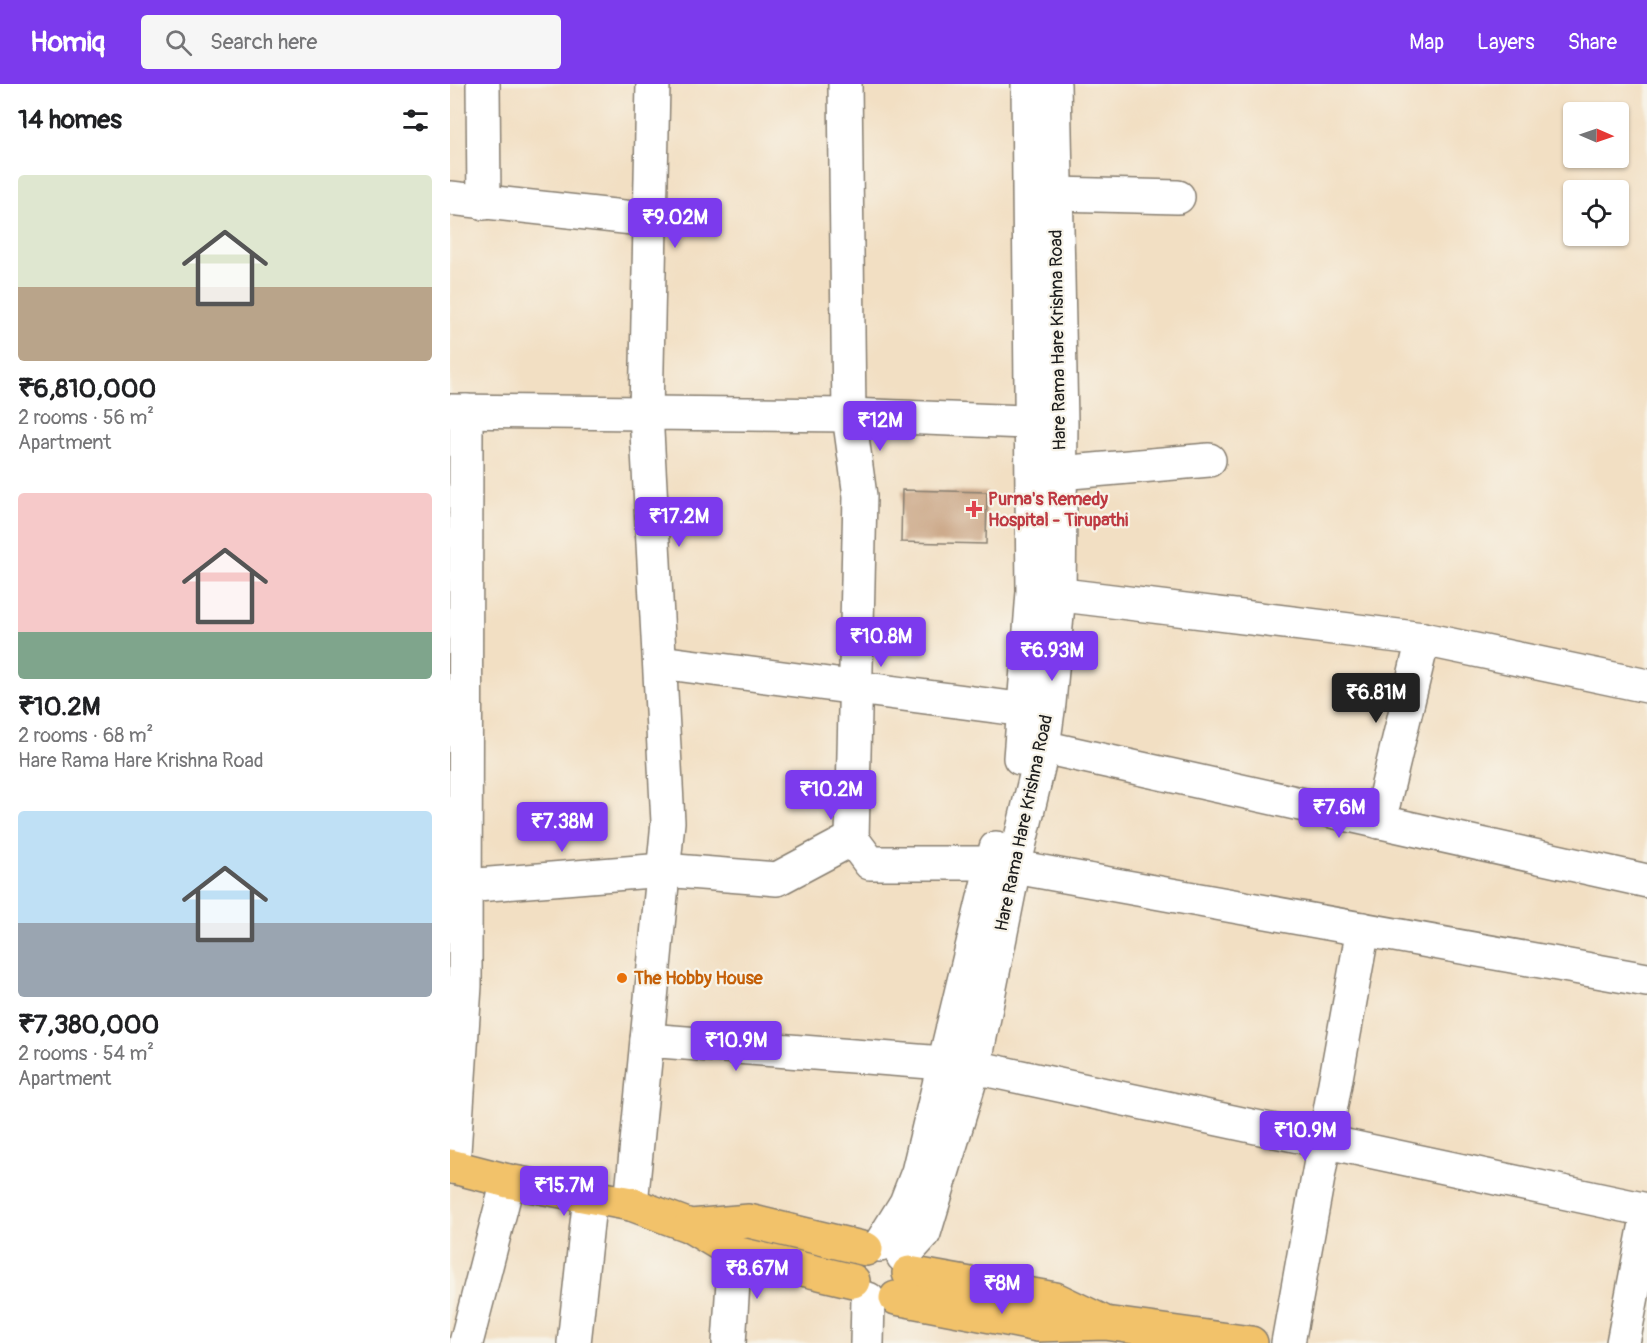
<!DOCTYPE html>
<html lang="en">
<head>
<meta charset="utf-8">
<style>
  body { margin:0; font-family:Pangolin,sans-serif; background:#f6f6f6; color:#202124; height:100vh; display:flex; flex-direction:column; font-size:22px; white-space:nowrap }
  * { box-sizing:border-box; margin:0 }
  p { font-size:20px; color:#757577 }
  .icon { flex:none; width:33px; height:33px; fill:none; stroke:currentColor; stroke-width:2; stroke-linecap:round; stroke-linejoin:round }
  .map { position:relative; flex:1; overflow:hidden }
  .sheet { display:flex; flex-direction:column; background:#fff; width:450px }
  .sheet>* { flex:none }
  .needle { width:39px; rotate:92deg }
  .controls { position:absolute; left:1113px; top:18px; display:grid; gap:12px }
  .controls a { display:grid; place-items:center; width:66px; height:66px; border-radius:6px; background:#fff; box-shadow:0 2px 4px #0004; font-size:30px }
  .price { position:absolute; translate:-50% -51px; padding:0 14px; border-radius:6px; background:#7c3aed; color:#fff; font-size:20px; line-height:39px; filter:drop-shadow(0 2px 3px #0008) }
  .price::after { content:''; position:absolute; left:50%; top:36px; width:18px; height:14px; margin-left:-9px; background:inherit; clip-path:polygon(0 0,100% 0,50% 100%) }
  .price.selected { background:#222; color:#fff }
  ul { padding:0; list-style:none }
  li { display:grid; align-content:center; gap:12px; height:318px; padding:0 18px }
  li span { display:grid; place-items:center; height:186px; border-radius:6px; color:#555 }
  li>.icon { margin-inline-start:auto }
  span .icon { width:108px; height:108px; fill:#fffc; stroke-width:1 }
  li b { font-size:26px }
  h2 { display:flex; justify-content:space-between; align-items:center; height:72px; padding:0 18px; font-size:26px }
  header { display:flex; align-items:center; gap:36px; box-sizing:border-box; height:84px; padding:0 30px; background:#7c3aed; color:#fff }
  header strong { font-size:28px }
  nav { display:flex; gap:33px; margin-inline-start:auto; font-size:21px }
  .search { width:420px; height:54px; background:#f6f6f6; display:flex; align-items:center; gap:15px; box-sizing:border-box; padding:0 21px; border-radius:6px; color:#757577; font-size:22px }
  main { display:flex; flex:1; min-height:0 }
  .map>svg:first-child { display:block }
  .building { fill:#c69f7d }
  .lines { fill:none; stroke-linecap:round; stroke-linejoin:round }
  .minor-casing { stroke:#877e70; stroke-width:36 }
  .major-casing { stroke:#877e70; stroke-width:36 }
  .minor { stroke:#fff; stroke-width:33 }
  .major { stroke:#f2c26a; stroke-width:33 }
  .health-dot { fill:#e0444e; stroke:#f7f3e8; stroke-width:2 }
  .food-dot { fill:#e8710a; stroke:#f7f3e8; stroke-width:2 }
  .labels { text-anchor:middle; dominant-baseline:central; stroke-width:4.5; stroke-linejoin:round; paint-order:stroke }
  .street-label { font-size:18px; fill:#1c1c1c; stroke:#f7f3e8 }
  .health-label { font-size:18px; font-weight:bold; fill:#be3a42; stroke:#f7f3e8; text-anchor:start }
  .food-label { font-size:18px; font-weight:bold; fill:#c56008; stroke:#f7f3e8; text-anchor:start }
</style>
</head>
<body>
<header>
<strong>Homiq</strong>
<div class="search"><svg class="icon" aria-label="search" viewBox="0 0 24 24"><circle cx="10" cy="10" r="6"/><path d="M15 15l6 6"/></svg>Search here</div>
<nav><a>Map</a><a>Layers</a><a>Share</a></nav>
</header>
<main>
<section class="sheet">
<h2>14 homes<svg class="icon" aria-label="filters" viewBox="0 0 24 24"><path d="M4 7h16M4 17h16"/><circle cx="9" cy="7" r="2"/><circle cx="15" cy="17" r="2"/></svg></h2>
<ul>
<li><span style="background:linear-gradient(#dfe7d0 60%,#b9a48a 0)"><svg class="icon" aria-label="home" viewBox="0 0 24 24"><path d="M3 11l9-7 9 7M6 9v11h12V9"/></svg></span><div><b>₹6,810,000</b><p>2 rooms · 56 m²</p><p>Apartment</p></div></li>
<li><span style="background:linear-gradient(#f6c9c9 75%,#7fa58c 0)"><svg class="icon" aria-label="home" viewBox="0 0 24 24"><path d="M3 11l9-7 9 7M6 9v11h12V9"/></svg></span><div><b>₹10.2M</b><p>2 rooms · 68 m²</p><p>Hare Rama Hare Krishna Road</p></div></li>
<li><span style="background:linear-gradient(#bfe0f5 60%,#9aa5b1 0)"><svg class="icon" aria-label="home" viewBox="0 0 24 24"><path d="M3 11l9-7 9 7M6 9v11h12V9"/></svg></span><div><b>₹7,380,000</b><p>2 rooms · 54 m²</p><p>Apartment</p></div></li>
</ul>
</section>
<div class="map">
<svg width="1197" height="1259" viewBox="0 0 1197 1259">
  <rect width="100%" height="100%" fill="#f7f3e8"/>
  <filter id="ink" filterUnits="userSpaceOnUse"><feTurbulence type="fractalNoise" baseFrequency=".0167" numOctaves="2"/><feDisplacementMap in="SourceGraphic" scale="12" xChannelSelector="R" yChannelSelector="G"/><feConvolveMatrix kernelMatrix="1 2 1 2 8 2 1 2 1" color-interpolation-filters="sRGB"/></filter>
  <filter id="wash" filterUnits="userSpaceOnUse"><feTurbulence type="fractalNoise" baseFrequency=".008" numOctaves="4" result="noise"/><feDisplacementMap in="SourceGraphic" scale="24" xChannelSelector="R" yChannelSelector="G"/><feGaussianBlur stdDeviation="1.35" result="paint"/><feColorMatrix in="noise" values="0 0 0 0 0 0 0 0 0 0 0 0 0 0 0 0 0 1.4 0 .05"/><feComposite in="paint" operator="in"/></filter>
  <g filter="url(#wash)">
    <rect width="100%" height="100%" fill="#f2dfc3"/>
    <g id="blocks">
      <!-- building -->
      <path class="building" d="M452,406l85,2 -1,52 -85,-2z"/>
    </g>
  </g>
  <g filter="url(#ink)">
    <use href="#blocks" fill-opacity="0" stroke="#877e70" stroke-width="1.5"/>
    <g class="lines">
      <defs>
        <g id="minor">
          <path d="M33,0l1,119"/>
          <path d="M395,0l4,331 11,81 -8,343"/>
          <path d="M606,110l122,3"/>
          <path d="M0,114l201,22"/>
          <path d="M0,327l196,2 7,-329"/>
          <path d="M609,389l150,-13"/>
          <path d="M588,508l385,47 224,47"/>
          <path d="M210,578l365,48"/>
          <path d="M593,663l604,134"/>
          <path d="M570,674l13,-166 -5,-508"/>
          <path d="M929,738l44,-183"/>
          <path d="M15,802l198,-16 114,9 75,-40 18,24h122l655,117"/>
          <path d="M197,956l21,-218 -22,-409 203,2 204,8"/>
          <path d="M524,983l673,143"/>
          <path d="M3,1083l12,-181 1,-575"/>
          <path d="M181,1120l16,-164 296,23"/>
          <path d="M430,1161l26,-42 12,-31 78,-324"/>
          <path d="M453,1172l21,-23 50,-166 40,-200 29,-120 6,-44 10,-110 2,-170 -7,-339"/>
          <path d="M16,1259l42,-162"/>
          <path d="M124,1259l16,-147"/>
          <path d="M279,1259l6,-90"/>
          <path d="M417,1259l1,-44"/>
          <path d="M838,1259l75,-414"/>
          <path d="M1173,1259l24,-125"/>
        </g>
        <g id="major">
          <path d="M0,1082l58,15 123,23 59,22 45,27 118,28"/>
          <path d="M240,1142l59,-5 117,28"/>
          <path d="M459,1189l146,26 46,22"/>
          <path d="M446,1214l142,27 67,-2 146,20"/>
        </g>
      </defs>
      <!-- minor casing -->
      <use href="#minor" class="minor-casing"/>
      <!-- major casing -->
      <use href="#major" class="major-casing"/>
      <!-- minor -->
      <use href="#minor" class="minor"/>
      <!-- major -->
      <use href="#major" class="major"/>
    </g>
  </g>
  <!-- markers -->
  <path class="health-dot" d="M521 416h6v6h6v6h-6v6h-6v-6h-6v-6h6z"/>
  <circle class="food-dot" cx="172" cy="894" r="6"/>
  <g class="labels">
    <!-- street labels -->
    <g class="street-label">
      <text transform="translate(608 256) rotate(-91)">Hare Rama Hare Krishna Road</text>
      <text transform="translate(574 739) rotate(-78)">Hare Rama Hare Krishna Road</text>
    </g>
    <!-- health labels -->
    <g class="health-label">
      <text x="538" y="415">Purna's Remedy<tspan x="538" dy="21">Hospital - Tirupathi</tspan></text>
    </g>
    <!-- food labels -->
    <g class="food-label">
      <text x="184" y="894">The Hobby House</text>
    </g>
  </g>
</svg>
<div class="controls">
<a><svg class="needle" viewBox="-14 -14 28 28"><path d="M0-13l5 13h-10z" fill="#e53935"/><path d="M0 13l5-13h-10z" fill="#757577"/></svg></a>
<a><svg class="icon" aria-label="locate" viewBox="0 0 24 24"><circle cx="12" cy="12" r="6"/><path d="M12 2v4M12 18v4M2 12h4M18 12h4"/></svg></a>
</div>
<b class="price" style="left:225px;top:165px">₹9.02M</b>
<b class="price" style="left:430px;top:368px">₹12M</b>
<b class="price" style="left:229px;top:464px">₹17.2M</b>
<b class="price" style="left:431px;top:584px">₹10.8M</b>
<b class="price" style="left:602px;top:598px">₹6.93M</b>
<b class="price selected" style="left:926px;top:640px">₹6.81M</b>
<b class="price" style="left:381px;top:737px">₹10.2M</b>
<b class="price" style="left:889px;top:755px">₹7.6M</b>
<b class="price" style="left:112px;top:769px">₹7.38M</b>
<b class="price" style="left:286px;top:988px">₹10.9M</b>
<b class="price" style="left:855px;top:1078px">₹10.9M</b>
<b class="price" style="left:114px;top:1133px">₹15.7M</b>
<b class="price" style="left:307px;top:1216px">₹8.67M</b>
<b class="price" style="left:552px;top:1231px">₹8M</b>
</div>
</main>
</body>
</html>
